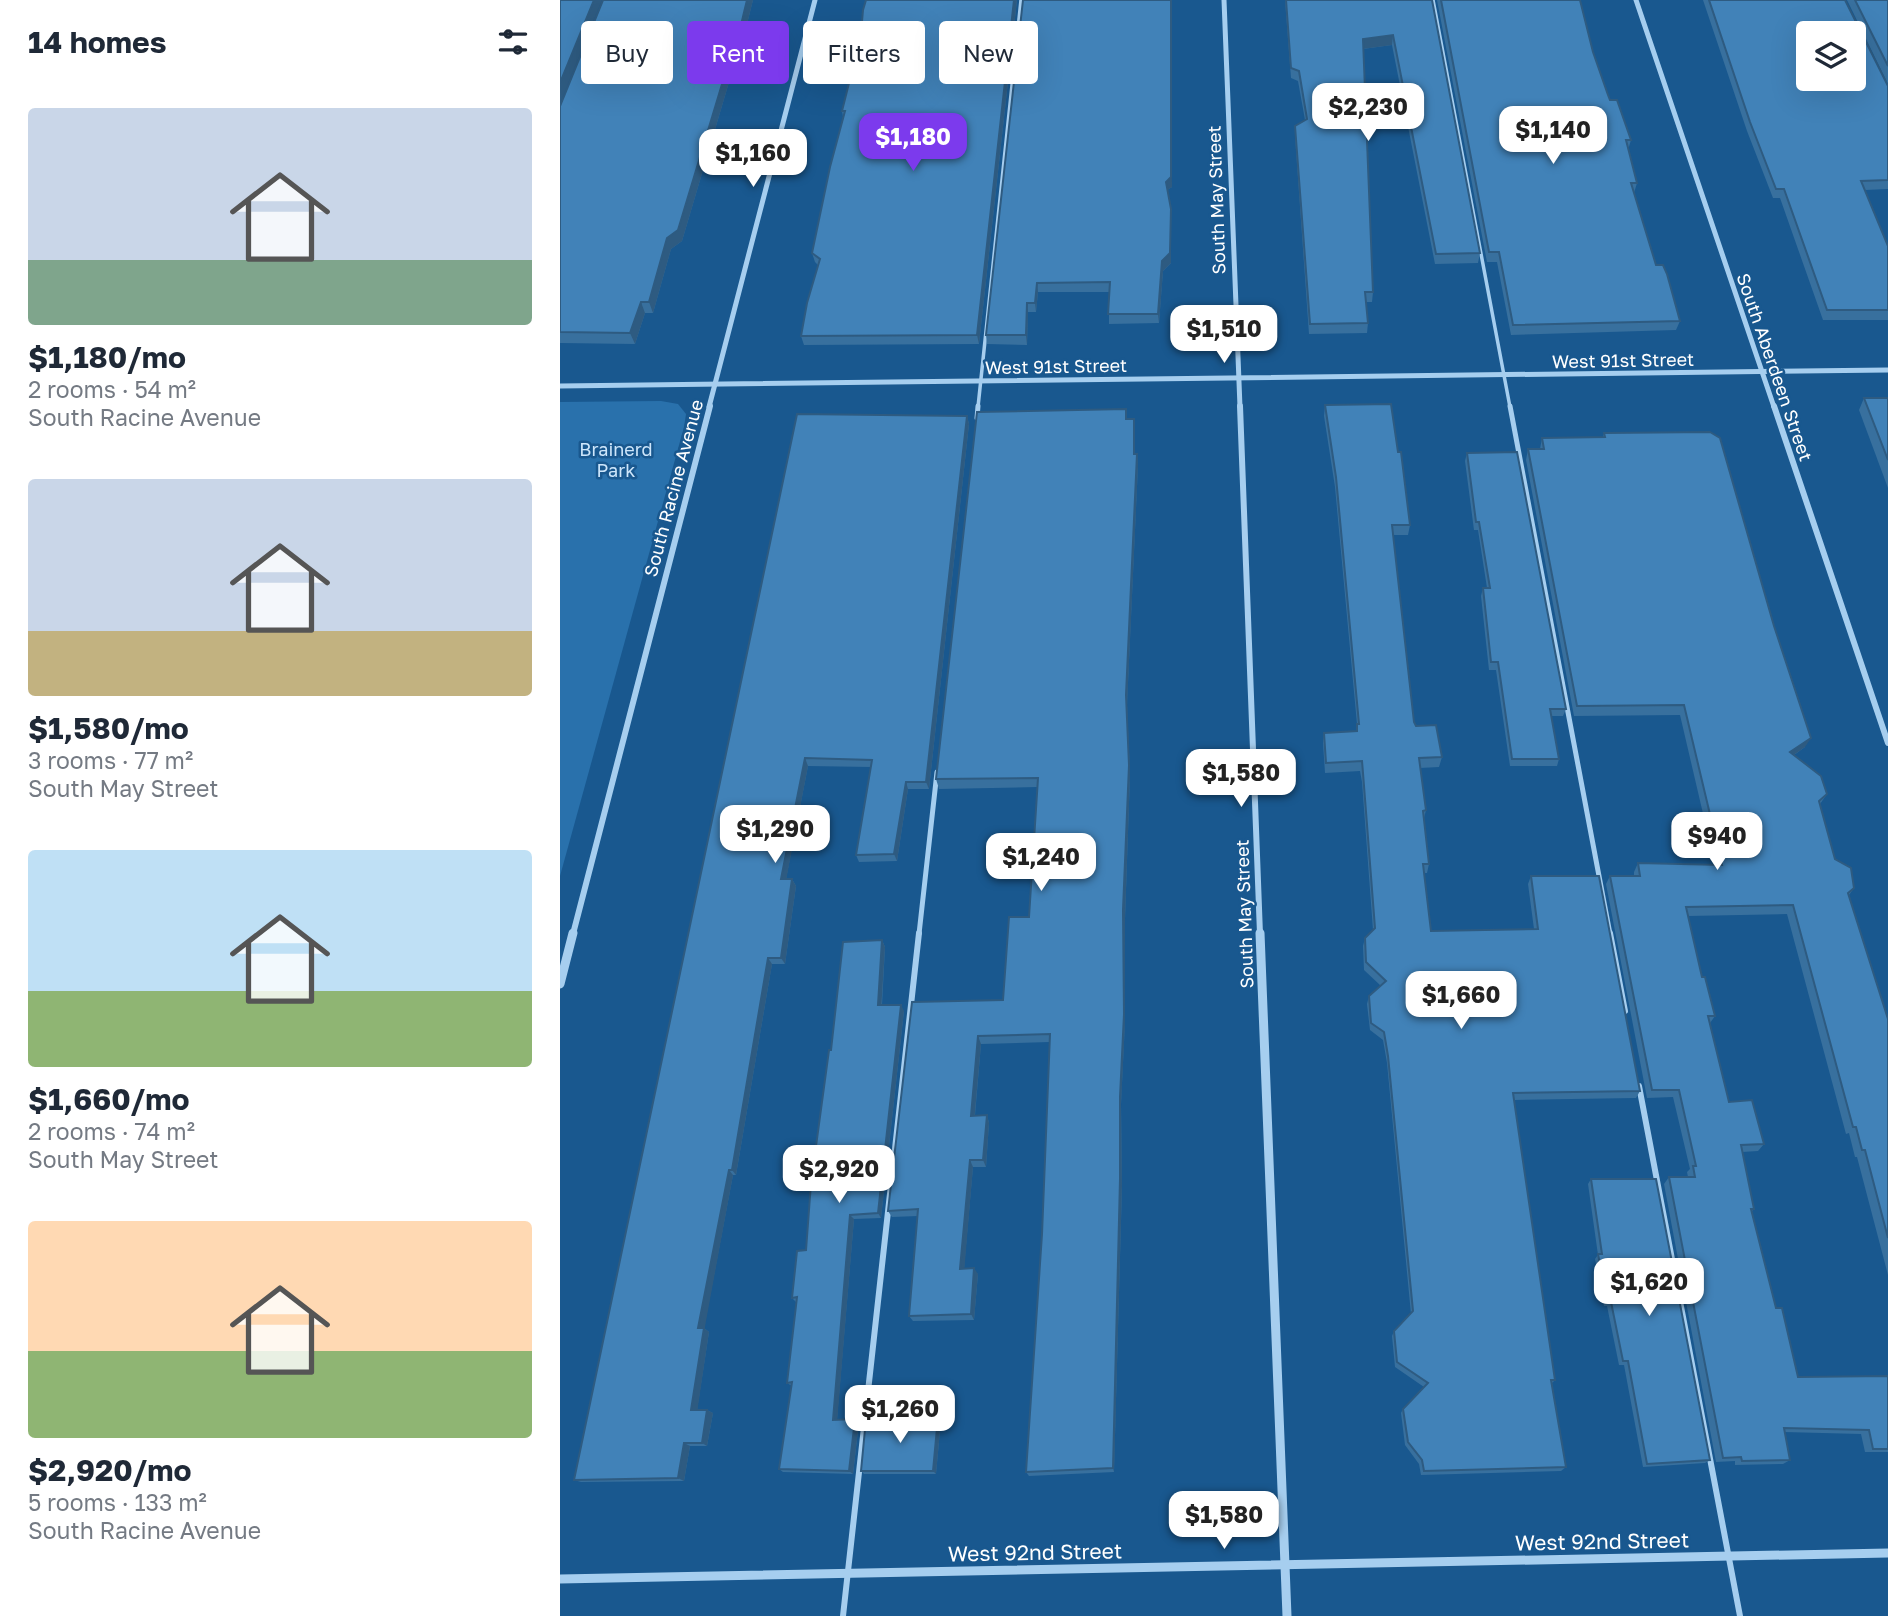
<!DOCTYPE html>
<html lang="en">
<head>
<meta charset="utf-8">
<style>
  body { margin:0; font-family:"Golos Text",sans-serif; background:#f6f6f7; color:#1f2937; height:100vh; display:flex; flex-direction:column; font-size:26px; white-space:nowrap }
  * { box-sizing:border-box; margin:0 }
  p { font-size:23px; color:#747a83 }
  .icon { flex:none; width:38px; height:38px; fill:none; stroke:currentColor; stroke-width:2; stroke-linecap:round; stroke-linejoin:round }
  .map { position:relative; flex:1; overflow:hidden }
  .drawer { display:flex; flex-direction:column; background:#fff; width:560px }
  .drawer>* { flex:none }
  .banner { position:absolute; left:21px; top:21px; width:665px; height:63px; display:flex; gap:14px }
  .fabs { position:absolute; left:1236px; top:21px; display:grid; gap:14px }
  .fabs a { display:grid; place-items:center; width:70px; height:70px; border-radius:7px; background:#fff; box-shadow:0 7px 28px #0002; font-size:35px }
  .price { position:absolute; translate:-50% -60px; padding:0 16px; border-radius:14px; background:#fff; color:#222; font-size:23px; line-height:46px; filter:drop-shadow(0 2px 4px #0008) }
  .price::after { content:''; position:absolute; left:50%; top:42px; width:21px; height:16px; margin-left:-10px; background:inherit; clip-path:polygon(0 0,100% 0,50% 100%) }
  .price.active { background:#7c3aed; color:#fff }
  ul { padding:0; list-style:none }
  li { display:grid; align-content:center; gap:14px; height:371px; padding:0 28px }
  li span { display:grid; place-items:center; height:217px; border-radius:7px; color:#555 }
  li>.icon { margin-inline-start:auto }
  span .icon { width:126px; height:126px; fill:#fffc; stroke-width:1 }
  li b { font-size:30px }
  h2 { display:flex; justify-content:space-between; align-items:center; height:84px; padding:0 28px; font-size:30px }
  .tag { padding:0 24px; border-radius:7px; background:#fff; box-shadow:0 7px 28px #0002; font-size:24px; line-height:63px }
  .tag.active { background:#7c3aed; color:#fff }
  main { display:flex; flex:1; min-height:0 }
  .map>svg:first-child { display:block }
  .green { fill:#2971ac }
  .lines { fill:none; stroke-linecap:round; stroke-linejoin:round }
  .lane-far2 { stroke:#a6ceef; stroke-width:3.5 }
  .lane-far1 { stroke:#a6ceef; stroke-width:5 }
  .lane { stroke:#a6ceef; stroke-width:6 }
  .street-far2 { stroke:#a6ceef; stroke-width:5 }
  .street-far1 { stroke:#a6ceef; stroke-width:6 }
  .street { stroke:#a6ceef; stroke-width:9 }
  .wall { fill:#38709e }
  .shaded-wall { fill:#2e5b81 }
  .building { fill:#4182b8; stroke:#2e5b81; stroke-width:2; fill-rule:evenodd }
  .labels { text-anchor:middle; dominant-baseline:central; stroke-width:5; stroke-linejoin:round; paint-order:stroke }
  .street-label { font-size:18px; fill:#fff; stroke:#19588f }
  .park-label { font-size:18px; fill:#cde6fb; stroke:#19588f }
  .near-street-label { font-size:21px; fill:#fff; stroke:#19588f }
</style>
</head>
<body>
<main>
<section class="drawer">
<h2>14 homes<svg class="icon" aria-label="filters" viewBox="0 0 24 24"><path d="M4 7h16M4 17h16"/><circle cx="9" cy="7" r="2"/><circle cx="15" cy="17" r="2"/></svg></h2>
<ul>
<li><span style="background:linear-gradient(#c9d6e8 70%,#7fa58c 0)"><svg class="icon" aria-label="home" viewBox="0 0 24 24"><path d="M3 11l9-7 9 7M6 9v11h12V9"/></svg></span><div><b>$1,180/mo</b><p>2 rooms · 54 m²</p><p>South Racine Avenue</p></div></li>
<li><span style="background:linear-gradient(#c9d6e8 70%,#c2b280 0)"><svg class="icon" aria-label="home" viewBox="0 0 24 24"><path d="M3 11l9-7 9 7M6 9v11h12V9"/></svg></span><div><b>$1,580/mo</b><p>3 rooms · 77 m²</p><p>South May Street</p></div></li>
<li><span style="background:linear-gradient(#bfe0f5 65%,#8fb573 0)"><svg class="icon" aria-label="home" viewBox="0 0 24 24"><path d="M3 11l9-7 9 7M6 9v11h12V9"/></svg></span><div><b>$1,660/mo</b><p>2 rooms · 74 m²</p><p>South May Street</p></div></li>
<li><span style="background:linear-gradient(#ffd9b3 60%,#8fb573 0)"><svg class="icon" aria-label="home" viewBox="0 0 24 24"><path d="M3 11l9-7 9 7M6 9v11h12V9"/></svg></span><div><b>$2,920/mo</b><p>5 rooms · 133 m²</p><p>South Racine Avenue</p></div></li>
</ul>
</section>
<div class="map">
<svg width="1328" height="1616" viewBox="0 0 1328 1616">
  <rect width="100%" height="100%" fill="#19588f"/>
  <!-- green -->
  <path class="green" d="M101,401l17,3 8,10 -2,13 -124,449v-474z"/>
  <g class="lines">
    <!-- lane-far2 -->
    <g class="lane-far2">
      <path d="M873,0l77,407"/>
      <path d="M418,407l43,-407"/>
    </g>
    <!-- lane-far1 -->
    <g class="lane-far1">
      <path d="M950,406l100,528"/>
      <path d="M417,418l1,-12"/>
      <path d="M359,934l18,-162"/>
    </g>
    <!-- lane -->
    <g class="lane">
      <path d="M1050,933l15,78"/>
      <path d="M1079,1086l101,530"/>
      <path d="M283,1616l76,-683"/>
    </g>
    <!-- street-far2 -->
    <g class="street-far2">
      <path d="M664,0l16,407"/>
      <path d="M1076,0l138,407"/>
      <path d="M0,386l1328,-16"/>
      <path d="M149,407l106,-407"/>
    </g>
    <!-- street-far1 -->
    <g class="street-far1">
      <path d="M680,406l20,528"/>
      <path d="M1214,406l114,337"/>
      <path d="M13,934l137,-528"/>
    </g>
    <!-- street -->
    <g class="street">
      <path d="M700,933l27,683"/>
      <path d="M0,984l13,-51"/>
      <path d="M0,1579l1328,-26"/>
    </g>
  </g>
  <!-- wall -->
  <g class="wall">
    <path d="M43,0h150l-9,36 -13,31 1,5 -50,169 -11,8 -18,64h-8l-10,31 -75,-1v-237z"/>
    <path d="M457,0l-38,344 -175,1 -3,-9 17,-71 -3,-3 -3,-9 31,-136 -1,-6z"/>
    <path d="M463,0l149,187 -5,3 4,73 -8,8 -4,52 -50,1v-32h-71l-2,20h-8l-1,33 -40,-1 -1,-9z"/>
    <path d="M725,0h147l48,253 -2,10 -43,1 -43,-219 -29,4 10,243 -1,10h-6l2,21 -1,10 -58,1 -14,-198v-10l10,-6 -7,-39 -7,-3z"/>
    <path d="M877,0h143l13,52 15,43 23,45 -3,10 9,33 -3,10 22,72 24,56 -4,9 -165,5 -14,-73h-10z"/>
    <path d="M1143,0h142l43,86v103l-23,1 23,56v74h-65l-43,-122h-7l-26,-67z"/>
    <path d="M1287,0h41v84z"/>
    <path d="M1304,398h24v90l-29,-78z"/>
    <path d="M765,405l85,120 -2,10h-15l21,187 28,35 -3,10 -19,1 6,42 -2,8 5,46 -2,9h-3l7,58 103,-2 -6,-45 3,-8 109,215 -4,7 -122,2 41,280 -3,3 14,84 -5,4 -140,4 -2,-11 -14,-19 -4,-32 2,-4 21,-22 -29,-20 -3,-31 2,-5 17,-17 -24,-251 -4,-23 -13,-10 -3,-26 2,-8 12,-10 -17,-16 -1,-24 2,-8 8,-8 -11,-148 -2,-11 -35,2 -2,-30 1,-10 32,-2 1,-7 -22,-237 -11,-71z"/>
    <path d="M237,414l170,2 2,8 -40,365h-21l-11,72 -38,1 -3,-7 15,-88 -63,-1 -22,113h6l4,7 -11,78h-13l-36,211h-3l-29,153 5,4 -12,78h10l6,3 -6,33h-17l-6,35 -103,1 -7,-2z"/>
    <path d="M567,419h7l1,35h2l1,11 -11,240 3,70 -5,144v103l-4,82 1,82 -8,286 -85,4 -3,-4 16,-238 8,-192 -69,2 -6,71h12l2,8 -3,44h-13l-9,101 14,6 -4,46 -61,1 -4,-5 9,-100 -26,1 -4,-6 24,-209 91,-2 26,-83 8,-130 -98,2 -3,-10z"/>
    <path d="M1044,433l201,314 -11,8 33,39 -7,10 15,55 19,29 -5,7 39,124v256l-31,-118h-2l-6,-24 -3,1 -59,-220 -99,2 14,61 13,39 -5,7 19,79 35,42 -6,7 -16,1 12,57 -2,2 24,97 22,69 90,-1v76h-23l-4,-18 -77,-2 6,28 -7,4 -48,1v-4l-19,1 -52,-278 5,-7h19l-1,-5 3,-3 -17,-72 -26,1 -41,-214 4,-8h24v-4l4,-9 77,2 -35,-150 -106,1 -48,-256 2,-11h12l2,-11 61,-1z"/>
    <path d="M907,453l99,256 -3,7h-12l8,43 -2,7h-47l-14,-96h-7l-8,-74 2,-8h4l-9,-58h-4l-9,-69z"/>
    <path d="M322,940l3,7 -3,58 22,6 -23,207 -27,1 -17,200h18l4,3 -6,52 -70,-2 -4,-3 13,-83 -5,-3 9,-81 -4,-4 14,-48 25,-200z"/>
    <path d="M1031,1179l119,281 -5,3 -62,4 -19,-102h-5l-12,-59h-3l-9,-47 3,-4 -10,-71z"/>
    <path d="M381,1420l-5,54h-72l-3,-3z"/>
  </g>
  <!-- shaded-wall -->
  <g class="shaded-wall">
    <path d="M34,0h8l-42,104v-21z"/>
    <path d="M187,0h6l-9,36 -13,31 1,5 -50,169 -11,8 -18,64 -4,-11 18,-64 59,-178z"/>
    <path d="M454,0h3l-38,344 -2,-9z"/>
    <path d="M611,0l1,187 -6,4z"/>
    <path d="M833,35l-1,10 -30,4 1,-10z"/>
    <path d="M611,209v54l-8,8 -4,52 -1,-9 4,-53z"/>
    <path d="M477,283l1,9 -2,20 -1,-9z"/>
    <path d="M81,302l4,11 -10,31 -5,-11z"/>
    <path d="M467,303l1,9 -1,33 -1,-10z"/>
    <path d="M407,416l2,8 -40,365 -3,-7z"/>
    <path d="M577,454l1,11 -11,240 3,70 -5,144v103l-4,82 1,82 -8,286 -1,-4 10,-558 3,-215z"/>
    <path d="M1251,738l-6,9 -20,14 5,-9z"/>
    <path d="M245,758l3,8 -23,120 -4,-7z"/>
    <path d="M346,782l2,7 -11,72 -3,-7z"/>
    <path d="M232,879l4,7 -11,78 -4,-6z"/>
    <path d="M322,940l3,7 -4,64 -3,-6z"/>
    <path d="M208,958l4,6 -36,211 -4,-5z"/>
    <path d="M341,1005l3,6 -23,207 -3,-5z"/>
    <path d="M418,1036l3,8 -7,79 -3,-7z"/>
    <path d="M427,1115l2,8 -3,44 -3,-7z"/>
    <path d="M410,1160l3,7 -9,107 -4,-5z"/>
    <path d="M169,1170l4,5 -29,157 -6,-4z"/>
    <path d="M290,1215l4,4 -17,204 -4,-3z"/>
    <path d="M414,1268l4,6 -4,46 -3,-6z"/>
    <path d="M144,1328l5,4 -12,81 -6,-3z"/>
    <path d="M147,1410l6,3 -6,33 -5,-3z"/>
    <path d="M378,1417l3,3 -5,54 -3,-3z"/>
    <path d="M295,1419l4,3 -6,52 -4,-3z"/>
    <path d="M124,1443l6,3 -6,35 -6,-3z"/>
  </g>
  <!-- building -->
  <g class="building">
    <path d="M0,0h34l-34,83z"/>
    <path d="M43,0h144l-6,25 -15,35 3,1 -51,169 -11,8 -18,64h-8l-11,31 -70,-1v-226z"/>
    <path d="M306,0h148l-37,335 -176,1 6,-33 13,-44 -8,-6 18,-86 15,-56h-3l7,-28 2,-2 6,-36 3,-1 3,-34z"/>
    <path d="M463,0h148v177l-5,5 5,27 -1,44 -8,8 -4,53h-50l2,-32 -73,1 -2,20h-8l-1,32h-40z"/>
    <path d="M726,0h146l48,253 -44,1 -43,-219 -30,4 10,253h-8l3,31 -58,1 -15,-198 12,-7 -8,-48 -8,-3z"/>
    <path d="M881,0h139l13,52 15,43 2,5h7l14,40h-5l11,43h-6l25,82h7l4,9 13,47 -167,4 -14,-73h-10z"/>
    <path d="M1149,0h136l43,86v94l-27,1 27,65v64h-61l-43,-121h-8l-26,-67zM1248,33h45v46h-45z"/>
    <path d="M1295,0h33v66z"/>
    <path d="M1304,398h24v62z"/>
    <path d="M831,404l7,48h3l9,73h-18l22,197 2,4 20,-1 6,32 -23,1 7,52 -3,1 6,53h-6l8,67 107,-2 -7,-53h68l41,215 -127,2 42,287h-4l15,87 -142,4 -2,-11 -14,-18 -5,-33 25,-26 -31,-21 -3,-31 19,-20 -25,-255 -4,-24 -13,-9 -2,-27 17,-15 -20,-19 -1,-24 10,-10 -12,-155 -1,-12 -36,2 -2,-30 33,-2v-7h2l-23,-247 -11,-72z"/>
    <path d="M566,409v10h8v35h3l-11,241 3,70 -6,145 1,104 -4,83v82l-7,289 -87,4 16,-238 8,-200 -72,2 -7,80 16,-1 -4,45h-13l-10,109 14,-1 -3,46 -62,2 9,-107 -30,2 24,-209 91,-2 6,-83h20l9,-139 -102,1 41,-367z"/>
    <path d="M237,414l170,2 -41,366h-20l-12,72 -38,1 16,-95 -67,-2 -24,121h11l-11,79h-13l-36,212h-3l-31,158h6l-13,82h16l-5,33h-18l-6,35 -104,2z"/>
    <path d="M1150,432l10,6 54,188 37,112 -21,14 31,24 6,18 -8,7 16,58 16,9 3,20 -6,5 40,126v219l-23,-88h-3l-6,-23h-3l-60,-222 -107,2 16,70h3l10,39h-7l21,86 23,-2 12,44 -23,1 13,64h-3l25,99h6l16,69 90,-1v73h-15l-4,-19 -85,-2 6,32 -48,1 -1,-4 -18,1 -54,-281h26l-2,-11h3l-17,-76h-27l-42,-214h30l-2,-13 84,2 -38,-160 -107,1 -49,-257h16l-2,-11 63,-1 -1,-4z"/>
    <path d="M957,452l49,257h-16l9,50h-47l-14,-97h-7l-8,-74h7l-11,-66h-3l-9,-69z"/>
    <path d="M322,940l-4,65h23l-23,208 -28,2 -17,205 22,-1 -6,52 -70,-2 13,-87 -5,1 10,-86 -5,1 5,-47 9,-1 5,-67 18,-133h2l12,-108z"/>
    <path d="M1031,1179h65l54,281 -63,4 -19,-103h-5l-12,-59h-4l-9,-48h4z"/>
    <path d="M378,1417l-5,54h-72l5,-52z"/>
  </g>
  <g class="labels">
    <!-- street labels -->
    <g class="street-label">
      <text transform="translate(656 200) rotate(-92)">South May Street</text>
      <text transform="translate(1063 360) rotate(-1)">West 91st Street</text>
      <text transform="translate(496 366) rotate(-1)">West 91st Street</text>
      <text transform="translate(1215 367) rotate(71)">South Aberdeen Street</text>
      <text transform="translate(113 488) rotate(-75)">South Racine Avenue</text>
      <text transform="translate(684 914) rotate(-92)">South May Street</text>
    </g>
    <!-- park labels -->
    <g class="park-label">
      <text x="56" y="449">Brainerd<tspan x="56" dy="21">Park</tspan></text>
    </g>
    <!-- near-street labels -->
    <g class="near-street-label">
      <text transform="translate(1042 1541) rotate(-1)">West 92nd Street</text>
      <text transform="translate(475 1552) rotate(-1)">West 92nd Street</text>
    </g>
  </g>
</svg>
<div class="fabs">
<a><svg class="icon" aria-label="layers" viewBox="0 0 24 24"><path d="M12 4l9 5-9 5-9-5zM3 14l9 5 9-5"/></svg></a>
</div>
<b class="price" style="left:808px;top:143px">$2,230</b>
<b class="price" style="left:993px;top:166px">$1,140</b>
<b class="price active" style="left:353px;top:173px">$1,180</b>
<b class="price" style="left:193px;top:189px">$1,160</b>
<b class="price" style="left:664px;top:365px">$1,510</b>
<b class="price" style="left:681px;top:809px">$1,580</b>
<b class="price" style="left:215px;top:865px">$1,290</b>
<b class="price" style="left:1157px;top:872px">$940</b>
<b class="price" style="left:481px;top:893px">$1,240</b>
<b class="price" style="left:901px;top:1031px">$1,660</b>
<b class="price" style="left:279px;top:1205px">$2,920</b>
<b class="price" style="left:1089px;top:1318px">$1,620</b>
<b class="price" style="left:340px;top:1445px">$1,260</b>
<b class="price" style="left:664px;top:1551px">$1,580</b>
<div class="banner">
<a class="tag">Buy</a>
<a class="tag active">Rent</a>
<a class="tag">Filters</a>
<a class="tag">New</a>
</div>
</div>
</main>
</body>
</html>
